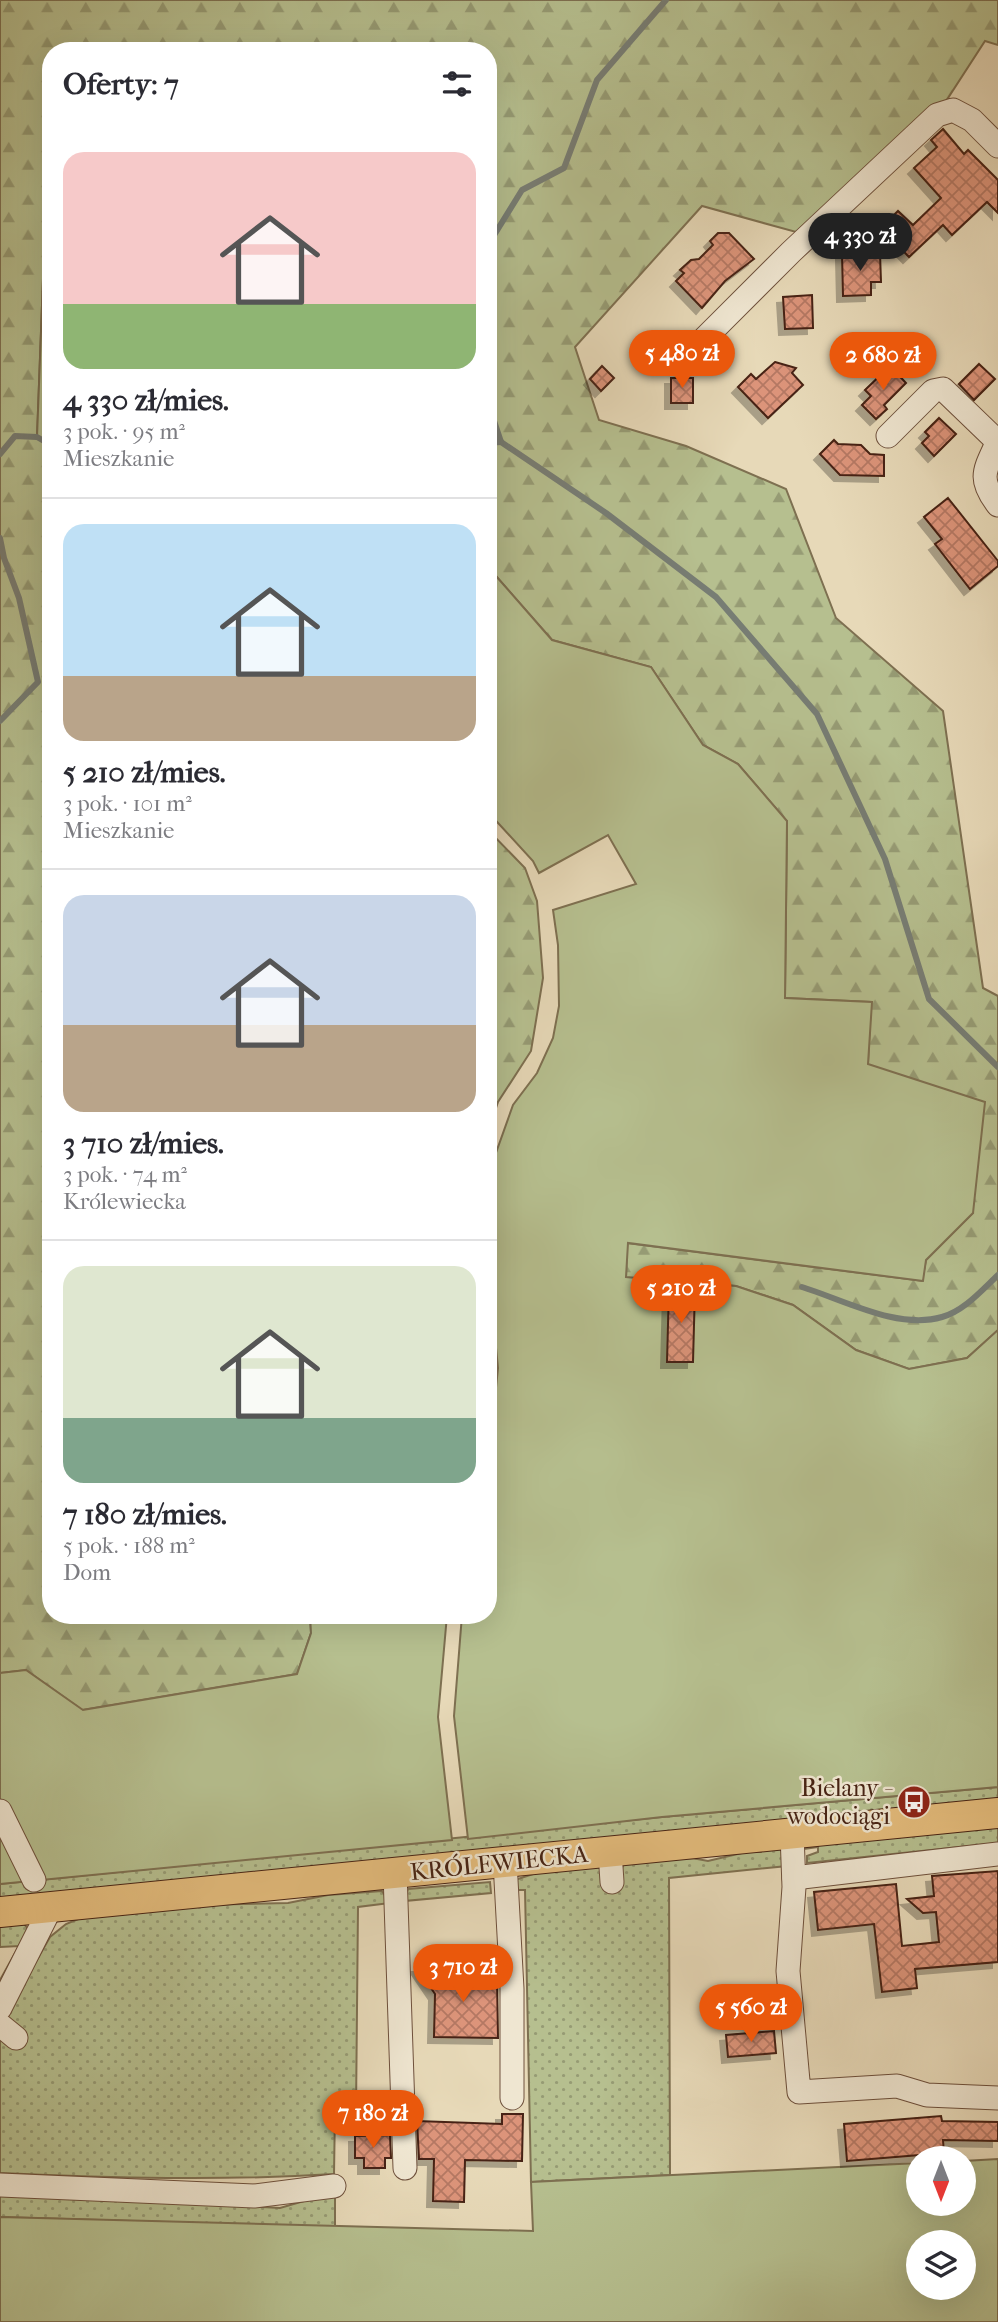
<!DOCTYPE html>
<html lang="pl">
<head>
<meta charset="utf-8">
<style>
  body { margin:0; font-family:"IM FELL French Canon",serif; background:#f2f2f3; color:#2b2b33; height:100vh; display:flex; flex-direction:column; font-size:26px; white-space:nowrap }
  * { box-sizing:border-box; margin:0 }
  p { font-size:23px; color:#7c7c81 }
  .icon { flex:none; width:38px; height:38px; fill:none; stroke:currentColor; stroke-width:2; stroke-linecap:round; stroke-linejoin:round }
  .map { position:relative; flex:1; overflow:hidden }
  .side { position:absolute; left:42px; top:42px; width:455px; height:1582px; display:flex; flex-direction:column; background:#fff; border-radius:28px; box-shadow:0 7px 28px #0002 }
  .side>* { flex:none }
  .needle { width:46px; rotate:180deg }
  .controls { position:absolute; left:906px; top:2146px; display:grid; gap:14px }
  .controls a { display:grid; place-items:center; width:70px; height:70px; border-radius:50%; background:#fff; box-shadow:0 7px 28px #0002; font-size:35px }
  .price { position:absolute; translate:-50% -60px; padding:0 16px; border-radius:24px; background:#ea580c; color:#fff; font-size:23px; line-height:46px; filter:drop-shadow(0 2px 4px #0008) }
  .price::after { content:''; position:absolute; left:50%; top:42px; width:21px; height:16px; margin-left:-10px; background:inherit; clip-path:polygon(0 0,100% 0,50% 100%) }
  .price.current { background:#222; color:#fff }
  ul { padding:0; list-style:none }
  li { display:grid; align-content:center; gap:14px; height:371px; padding:0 21px }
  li+li { border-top:2px solid #e1e1e2 }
  li span { display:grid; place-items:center; height:217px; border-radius:21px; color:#555 }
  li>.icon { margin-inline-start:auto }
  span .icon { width:126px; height:126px; fill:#fffc; stroke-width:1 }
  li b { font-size:30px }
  h2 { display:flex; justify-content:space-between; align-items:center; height:84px; padding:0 21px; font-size:30px }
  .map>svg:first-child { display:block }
  .grass { fill:url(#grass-dots); stroke:#7e7051; stroke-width:2 }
  .forest { fill:url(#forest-firs); stroke:#7e7051; stroke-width:2 }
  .green { fill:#b6bf8f; stroke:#7e7051; stroke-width:2; fill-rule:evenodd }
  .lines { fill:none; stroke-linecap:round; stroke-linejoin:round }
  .stream { stroke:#777d74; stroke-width:6 }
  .building { fill:url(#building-cross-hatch); stroke:#462213; stroke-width:2; filter:url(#shadow) }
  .minor-casing { stroke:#6e503c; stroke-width:25 }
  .major-casing { stroke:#462213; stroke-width:32 }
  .minor { stroke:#efe6d1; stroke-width:23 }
  .major { stroke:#e4bc7c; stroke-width:30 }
  .labels { text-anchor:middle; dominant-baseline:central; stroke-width:5; stroke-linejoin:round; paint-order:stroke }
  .poi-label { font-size:24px; fill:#462213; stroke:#efe6d1; text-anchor:end }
  .street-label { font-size:24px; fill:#462213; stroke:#efe6d1 }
</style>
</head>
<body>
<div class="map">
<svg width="998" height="2322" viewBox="0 0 998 2322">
  <defs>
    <pattern id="grass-dots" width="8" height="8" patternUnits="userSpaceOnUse" patternTransform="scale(1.75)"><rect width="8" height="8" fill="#b6bf8f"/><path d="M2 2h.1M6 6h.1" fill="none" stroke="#969b74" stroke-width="1.8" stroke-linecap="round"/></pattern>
    <pattern id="forest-firs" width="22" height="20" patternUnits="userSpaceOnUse" patternTransform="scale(1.75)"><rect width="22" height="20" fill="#b6bf8f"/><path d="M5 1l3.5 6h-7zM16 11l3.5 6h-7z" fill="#969b74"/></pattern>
    <pattern id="building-cross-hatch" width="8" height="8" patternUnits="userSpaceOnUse" patternTransform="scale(1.75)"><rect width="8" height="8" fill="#dc947a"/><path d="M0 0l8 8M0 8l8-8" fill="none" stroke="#b47863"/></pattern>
    <filter id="shadow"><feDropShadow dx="-6" dy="6" stdDeviation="0" flood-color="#0004"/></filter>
  </defs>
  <rect width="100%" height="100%" fill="#e7d9b8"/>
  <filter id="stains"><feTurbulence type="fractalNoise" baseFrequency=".00286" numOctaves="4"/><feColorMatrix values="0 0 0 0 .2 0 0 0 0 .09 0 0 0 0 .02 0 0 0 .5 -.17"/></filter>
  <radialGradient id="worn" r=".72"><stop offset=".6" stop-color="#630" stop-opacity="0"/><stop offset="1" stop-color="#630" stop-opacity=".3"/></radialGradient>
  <!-- grass -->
  <g class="grass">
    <path d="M998,1787v16l-998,100v-19l662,-67z"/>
    <path d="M998,1822v21l-191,20v-7l11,-4v-5l-15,2 4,-4z"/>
    <path d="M766,1846l14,3 6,8 1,9 -118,12 1,297 -139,7 -6,-292h-9l-1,-10 24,-8 62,-6 16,16 7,-19 68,-5 16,3 38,-9h15z"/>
    <path d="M490,1882l1,11 -87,8 4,-12z"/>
    <path d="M382,1891l8,12 -32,4 -2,203h-21l-1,64c-112,7 -222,4 -334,-1v-140l23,-49 27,-47 16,-13 22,-9 109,-10 91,-2 40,-8z"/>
    <path d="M0,1923l24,1 4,5 -28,62v-11l19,-34 -19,1z"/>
    <path d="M0,2192l280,16 55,-16v35l-335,-10z"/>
  </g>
  <!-- forest -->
  <g class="forest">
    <path d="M0,0h998v45l-13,-4 -48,74 -141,117 -94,-26 -127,141 24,73 87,26 100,43 50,129 107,93 40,277 15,8v334l-31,28 -58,11 -53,-19 -63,-45 -57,-19 -110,-8 1,-35 295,38 4,-21 47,-47 -105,-149 3,-62 -86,-4 2,-177 -49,-57 -35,-19 -52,-78 -99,-27 -64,-73v-516h-437v228h-8l-6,158 14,8v1170h259l1,18 -14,41 -215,36 -56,-40 -26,3z"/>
    <path d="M488,830l37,38 12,33 6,77 -12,73 -33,51 -10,30z"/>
  </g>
  <!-- green -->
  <g class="green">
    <path d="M43,279h8v166l-14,-8z"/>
    <path d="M488,567l64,73 99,27 52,78 35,19 49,57 -2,177 87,4 -4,62 117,38 -12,111 -47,47 -3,21 -295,-38 -2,34 110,9 57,19 63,45 53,19 58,-11 31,-28v457l-336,30 -194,22 -14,-123 8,-101h26v-150l10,-97 -8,-81 2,-123 21,-59 24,-32 16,-35 6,-32 -1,-61 -5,-35 83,-26 -28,-49 -69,38 -6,-12 -45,-49z"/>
    <path d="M310,1615h137l-9,102 14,123 -452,44v-211l26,-3 57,40 214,-36 14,-41z"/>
    <path d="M998,2159v163h-998v-105l533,14 -2,-49 388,-19v40h45v-42zM919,2242h45v45h-45z"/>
  </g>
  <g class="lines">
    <!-- stream -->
    <g class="stream">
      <path d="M488,245l34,-55 42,-22 33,-88 69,-80"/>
      <path d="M488,307v45"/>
      <path d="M488,369l2,40 11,33"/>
      <path d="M501,442l105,71 110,84 101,117 68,145 44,140 69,68"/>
      <path d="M488,443l13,-1"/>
      <path d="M0,454l15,-18 22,1 14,8"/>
      <path d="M0,538l4,20 15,40 19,84 -38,39"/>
      <path d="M802,1287c42,13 96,43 140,30 22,-6 40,-27 56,-42"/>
    </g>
  </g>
  <!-- building -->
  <g class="building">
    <path d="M943,129l21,25 4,-4 30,30v33l-11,-11 -35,33 -9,-10 -34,32 -28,-29 17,-17 15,14 28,-27 -27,-30 23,-21 -6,-7z"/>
    <path d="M718,233h11l25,26 -29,22 -23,27 -26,-27 8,-8 -4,-3 11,-10 8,-1 14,-14 -3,-4z"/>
    <path d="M880,253l1,29h-10v13l-28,1 -1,-42z"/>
    <path d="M812,295l1,33 -28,1 -2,-32z"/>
    <path d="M775,362l21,6 -4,5 11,12 -35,33 -30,-31 13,-13 5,5z"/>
    <path d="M979,364l16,15 -21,21 -15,-16z"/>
    <path d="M602,366l12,12 -13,13 -11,-12z"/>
    <path d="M890,366l16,17 -22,22 3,4 -11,10 -14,-14 9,-9 -6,-6z"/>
    <rect x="671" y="378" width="22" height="25"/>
    <path d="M939,418l17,16 -22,22 -12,-13 7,-7 -4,-4z"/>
    <path d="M834,440l4,4 23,1 9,9 14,1v21l-44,-1 -20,-21z"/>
    <path d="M948,498l50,63v5l-28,23 -35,-45 7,-5 -18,-22z"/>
    <path d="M669,1287l26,1 -2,74h-26z"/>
    <path d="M998,1871v91l-83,7 2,19 -35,4 -8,-68 -56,6 -4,-38 82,-8 6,62 37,-4 -3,-30 -13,1 -16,-14 27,-3 -2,-20z"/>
    <path d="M416,1966h28l6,9 47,2 1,61 -64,-1 1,-43z"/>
    <path d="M774,2031l2,22 -48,4 -2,-22z"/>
    <path d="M502,2114h21l-1,47 -57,-1 -1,42 -31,-1 1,-42h-15l-2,-38 85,3z"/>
    <path d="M941,2116l1,5 56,1v19l-55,-1 1,13 -97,8 -3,-37z"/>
    <path d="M390,2135l1,23h-6v10h-21v-10h-9v-22z"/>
  </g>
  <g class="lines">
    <defs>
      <g id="minor">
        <path d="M687,356l104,-104 146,-137 16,-5 19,10 26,26"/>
        <path d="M888,436l45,-45 10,-2 55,53"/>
        <path d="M998,441c-13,29 -21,37 0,64"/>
        <path d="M0,1811l34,69"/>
        <path d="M792,1834l2,53 -6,84 11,121 98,-6 30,9 71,3"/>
        <path d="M610,1852l2,30"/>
        <path d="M505,1862l7,127v109"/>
        <path d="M395,1873l10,295"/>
        <path d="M794,1878l204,-24"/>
        <path d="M0,2008l51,-101"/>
        <path d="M0,2025l16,13"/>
        <path d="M0,2185l254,11 80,-10"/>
      </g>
      <path id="major" d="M0,1912l998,-99"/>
    </defs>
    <!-- minor casing -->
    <use href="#minor" class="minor-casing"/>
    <!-- major casing -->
    <use href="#major" class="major-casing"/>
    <!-- minor -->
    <use href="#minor" class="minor"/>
    <!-- major -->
    <use href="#major" class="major"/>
  </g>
  <!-- icons -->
  <defs>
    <symbol id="bus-disc" viewBox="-11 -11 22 22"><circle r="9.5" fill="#8f2418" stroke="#efe6d1"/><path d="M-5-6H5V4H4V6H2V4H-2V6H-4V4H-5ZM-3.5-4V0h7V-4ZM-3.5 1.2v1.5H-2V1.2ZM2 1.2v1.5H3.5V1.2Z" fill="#fff"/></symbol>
  </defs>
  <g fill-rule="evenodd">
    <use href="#bus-disc" x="895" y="1783" width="38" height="38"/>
  </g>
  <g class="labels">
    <!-- poi labels -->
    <g class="poi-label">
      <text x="890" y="1788">Bielany -<tspan x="890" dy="28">wodociągi</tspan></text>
    </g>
    <!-- street labels -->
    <g class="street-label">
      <text transform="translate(499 1863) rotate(-6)">KRÓLEWIECKA</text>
    </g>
  </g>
  <rect width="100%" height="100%" filter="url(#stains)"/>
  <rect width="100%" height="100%" fill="url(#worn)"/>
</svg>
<div class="controls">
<a><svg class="needle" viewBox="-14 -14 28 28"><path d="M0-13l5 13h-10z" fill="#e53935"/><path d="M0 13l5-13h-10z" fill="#7c7c81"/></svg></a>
<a><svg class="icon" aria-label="layers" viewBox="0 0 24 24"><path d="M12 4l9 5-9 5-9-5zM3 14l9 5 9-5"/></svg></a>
</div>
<b class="price current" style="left:860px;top:273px">4 330 zł</b>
<b class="price" style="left:682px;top:390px">5 480 zł</b>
<b class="price" style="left:883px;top:392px">2 680 zł</b>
<b class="price" style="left:681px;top:1325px">5 210 zł</b>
<b class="price" style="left:463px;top:2004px">3 710 zł</b>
<b class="price" style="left:751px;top:2044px">5 560 zł</b>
<b class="price" style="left:373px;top:2150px">7 180 zł</b>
<section class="side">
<h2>Oferty: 7<svg class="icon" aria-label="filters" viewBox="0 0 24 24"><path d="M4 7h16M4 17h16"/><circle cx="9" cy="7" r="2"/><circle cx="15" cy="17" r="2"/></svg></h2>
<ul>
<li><span style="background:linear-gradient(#f6c9c9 70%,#8fb573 0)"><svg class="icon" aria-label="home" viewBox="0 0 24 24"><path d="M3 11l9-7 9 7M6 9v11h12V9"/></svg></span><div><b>4 330 zł/mies.</b><p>3 pok. · 95 m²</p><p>Mieszkanie</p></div></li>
<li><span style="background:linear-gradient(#bfe0f5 70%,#b9a48a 0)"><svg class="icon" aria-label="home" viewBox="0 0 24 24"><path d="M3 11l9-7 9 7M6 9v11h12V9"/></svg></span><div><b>5 210 zł/mies.</b><p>3 pok. · 101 m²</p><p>Mieszkanie</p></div></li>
<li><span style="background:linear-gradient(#c9d6e8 60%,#b9a48a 0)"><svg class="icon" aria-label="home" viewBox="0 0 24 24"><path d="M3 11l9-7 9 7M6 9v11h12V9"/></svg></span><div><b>3 710 zł/mies.</b><p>3 pok. · 74 m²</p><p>Królewiecka</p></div></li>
<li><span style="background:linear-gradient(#dfe7d0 70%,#7fa58c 0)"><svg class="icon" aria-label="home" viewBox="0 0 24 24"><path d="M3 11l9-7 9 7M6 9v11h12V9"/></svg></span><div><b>7 180 zł/mies.</b><p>5 pok. · 188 m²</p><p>Dom</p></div></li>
</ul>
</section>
</div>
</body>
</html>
